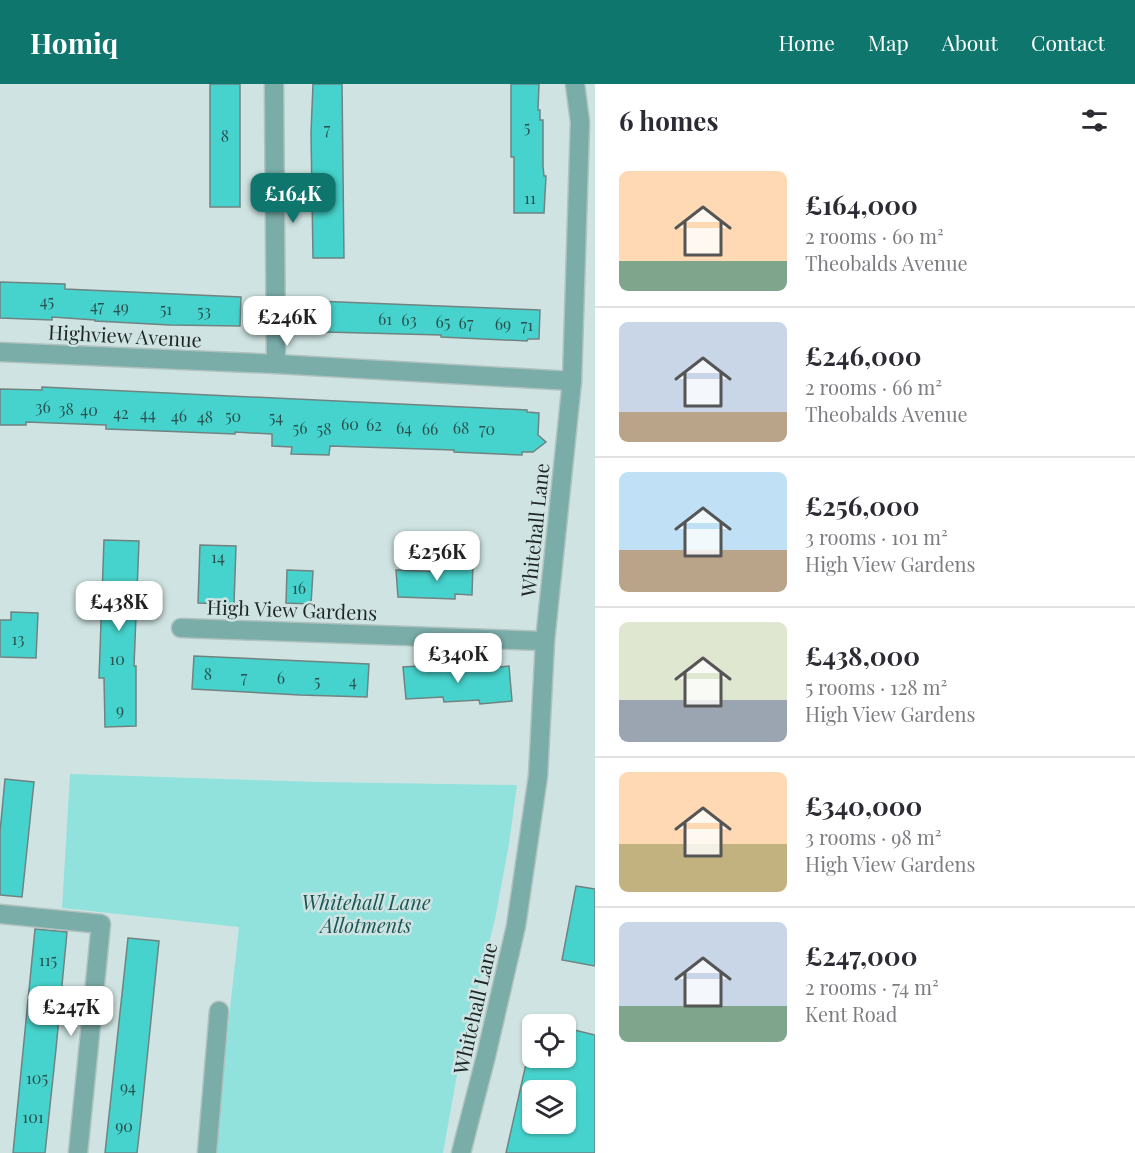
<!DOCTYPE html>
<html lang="en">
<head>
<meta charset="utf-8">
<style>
  body { margin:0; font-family:"Playfair Display",serif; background:#f2f2f3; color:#2b2b33; height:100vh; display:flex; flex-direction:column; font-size:22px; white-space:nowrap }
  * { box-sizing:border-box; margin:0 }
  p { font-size:20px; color:#7c7c81 }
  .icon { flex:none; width:33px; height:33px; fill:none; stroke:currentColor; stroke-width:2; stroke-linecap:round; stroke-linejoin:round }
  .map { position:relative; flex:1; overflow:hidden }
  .details { display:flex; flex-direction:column; background:#fff; width:540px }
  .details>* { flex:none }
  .tools { position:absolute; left:522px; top:930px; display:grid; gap:12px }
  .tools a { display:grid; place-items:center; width:54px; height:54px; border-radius:9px; background:#fff; box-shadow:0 2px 4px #0004; font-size:30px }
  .price { position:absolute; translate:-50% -51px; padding:0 14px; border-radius:12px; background:#fff; color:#222; font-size:20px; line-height:39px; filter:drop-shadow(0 2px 3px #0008) }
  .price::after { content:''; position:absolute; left:50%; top:36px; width:18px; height:14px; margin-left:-9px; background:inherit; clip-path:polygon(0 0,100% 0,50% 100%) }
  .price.current { background:#0f766e; color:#fff }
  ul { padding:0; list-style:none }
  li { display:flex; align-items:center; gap:18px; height:150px; padding:0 24px }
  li+li { border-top:2px solid #e1e1e2 }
  li span { display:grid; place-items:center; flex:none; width:168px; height:120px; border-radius:9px; color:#555 }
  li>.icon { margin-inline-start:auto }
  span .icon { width:72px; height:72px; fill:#fffc; stroke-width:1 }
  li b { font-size:26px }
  h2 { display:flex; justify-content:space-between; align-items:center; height:72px; padding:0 24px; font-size:26px }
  header { display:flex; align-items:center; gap:36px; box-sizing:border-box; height:84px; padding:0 30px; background:#0f766e; color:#fff }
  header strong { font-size:28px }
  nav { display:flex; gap:33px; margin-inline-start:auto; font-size:21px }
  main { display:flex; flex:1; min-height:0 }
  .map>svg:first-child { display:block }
  .green { fill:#91e2dd }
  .building { fill:#47d3cd; stroke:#708382; stroke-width:1.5; fill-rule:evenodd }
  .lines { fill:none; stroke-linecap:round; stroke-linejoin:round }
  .minor-casing { stroke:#afc2c0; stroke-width:21 }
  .minor { stroke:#7aaca8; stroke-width:18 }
  .labels { text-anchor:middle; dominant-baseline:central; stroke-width:5; stroke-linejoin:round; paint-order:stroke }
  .number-label { font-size:16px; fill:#28514f }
  .street-label { font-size:20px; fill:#1e2625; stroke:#cfe4e2 }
  .park-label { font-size:20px; font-style:italic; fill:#1b5553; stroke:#cfe4e2 }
</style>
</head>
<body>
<header>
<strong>Homiq</strong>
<nav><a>Home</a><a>Map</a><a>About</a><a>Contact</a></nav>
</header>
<main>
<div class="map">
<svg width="595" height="1069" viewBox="0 0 595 1069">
  <rect width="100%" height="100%" fill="#cfe4e2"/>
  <!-- green -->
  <path class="green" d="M70,690l250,8 197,3 -8,59 -14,75 -37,150 -15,84h-229l25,-226 -177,-19z"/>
  <!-- building -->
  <g class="building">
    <rect x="210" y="0" width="30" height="123"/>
    <path d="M313,0h29l2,174h-31l-2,-125z"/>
    <path d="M511,0h28l-1,26h2v10h3v46l1,10h2l-2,37h-30v-56h-3z"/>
    <path d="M0,198l65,2v5l176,8 -1,29 -70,-1 -75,-4v-1l-43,-3v3l-52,-2z"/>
    <path d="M315,217l225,9 -1,29h-11l-1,2 -86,-4v-2l-116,-3v-2l-10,-1z"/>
    <path d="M42,303l485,23v2l12,1 -1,22 8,7 -13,10h-11v3l-68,-3v-2l-124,-4 -1,9 -38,-1 1,-7 -20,-1v-12l-37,-2v2l-101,-4 -28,-1v-4l-80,-3v3h-26v-36l42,1z"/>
    <path d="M104,456l35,1 -5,125h2v60l-31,1 -1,-49h-5z"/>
    <path d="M200,461l36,1 -2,58 -36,-1z"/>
    <path d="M443,477l30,1 -1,33 -17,-1v5l-57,-2 -2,-27 47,2z"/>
    <path d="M287,486l26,1 -2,33 -25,-1z"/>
    <path d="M11,528l27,1 -2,45 -36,-1v-37h11z"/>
    <path d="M194,572l175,8 -2,33 -67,-2 -108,-6z"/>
    <path d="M436,581v2l19,-2v3l17,-1v3l37,-4 3,35 -32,3 -1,-4 -35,2 -1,-5 -37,2 -3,-32z"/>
    <path d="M5,695l29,3 -12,115 -22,-2v-63z"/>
    <path d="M576,802l19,3v77l-33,-6z"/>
    <path d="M35,845l32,3 -11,117 -11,104h-32z"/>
    <path d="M128,854l31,3 -18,177 -4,35h-32z"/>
    <path d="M566,944l29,7v118h-89l26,-116v21h34zM532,1006h34v34h-34z"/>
  </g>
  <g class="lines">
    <defs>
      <g id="minor">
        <path d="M274,0l2,280"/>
        <path d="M0,268l276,12 296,17"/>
        <path d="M181,544l364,13"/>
        <path d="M0,830l101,10 -23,229"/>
        <path d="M207,1069l12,-142"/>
        <path d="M461,1069l25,-97 30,-130 22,-150 7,-135 27,-260 8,-259 -5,-38"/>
      </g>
    </defs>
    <!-- minor casing -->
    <use href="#minor" class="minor-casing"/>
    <!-- minor -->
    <use href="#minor" class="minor"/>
  </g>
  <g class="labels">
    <!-- number labels -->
    <g class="number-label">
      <text x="527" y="42">5</text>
      <text x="327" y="44">7</text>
      <text x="225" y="51">8</text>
      <text x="530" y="113">11</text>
      <text x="47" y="216">45</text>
      <text x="97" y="221">47</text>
      <text x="121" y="222">49</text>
      <text x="166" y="224">51</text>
      <text x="204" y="226">53</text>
      <text x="385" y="234">61</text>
      <text x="409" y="235">63</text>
      <text x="443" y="237">65</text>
      <text x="466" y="238">67</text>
      <text x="503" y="239">69</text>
      <text x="527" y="240">71</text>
      <text x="43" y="322">36</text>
      <text x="66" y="324">38</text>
      <text x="89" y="325">40</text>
      <text x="121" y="328">42</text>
      <text x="148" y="329">44</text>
      <text x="179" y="331">46</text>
      <text x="233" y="331">50</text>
      <text x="205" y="332">48</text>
      <text x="276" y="332">54</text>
      <text x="350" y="339">60</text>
      <text x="374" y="340">62</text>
      <text x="300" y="343">56</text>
      <text x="404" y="343">64</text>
      <text x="461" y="343">68</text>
      <text x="324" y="344">58</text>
      <text x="430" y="344">66</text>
      <text x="487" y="344">70</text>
      <text x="218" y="472">14</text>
      <text x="299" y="503">16</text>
      <text x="18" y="554">13</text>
      <text x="117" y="574">10</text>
      <text x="208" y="589">8</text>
      <text x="244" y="592">7</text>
      <text x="281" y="593">6</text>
      <text x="317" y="596">5</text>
      <text x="353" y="596">4</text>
      <text x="120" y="625">9</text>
      <text x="48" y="875">115</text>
      <text x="37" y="993">105</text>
      <text x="128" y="1002">94</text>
      <text x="33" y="1032">101</text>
      <text x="124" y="1041">90</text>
    </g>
    <!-- street labels -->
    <g class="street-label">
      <text transform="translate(125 251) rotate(3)">Highview Avenue</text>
      <text transform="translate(534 446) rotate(-84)">Whitehall Lane</text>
      <text transform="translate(292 525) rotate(2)">High View Gardens</text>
      <text transform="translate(474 924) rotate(-77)">Whitehall Lane</text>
    </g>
    <!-- park labels -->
    <g class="park-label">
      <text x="366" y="817">Whitehall Lane<tspan x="366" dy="23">Allotments</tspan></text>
    </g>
  </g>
</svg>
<div class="tools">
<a><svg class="icon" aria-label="locate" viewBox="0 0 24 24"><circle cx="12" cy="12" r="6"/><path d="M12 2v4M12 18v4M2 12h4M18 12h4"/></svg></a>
<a><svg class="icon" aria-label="layers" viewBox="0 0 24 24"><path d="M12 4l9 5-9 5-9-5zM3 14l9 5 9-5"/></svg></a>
</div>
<b class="price current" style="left:293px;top:140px">£164K</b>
<b class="price" style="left:287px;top:263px">£246K</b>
<b class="price" style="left:437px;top:498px">£256K</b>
<b class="price" style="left:119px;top:548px">£438K</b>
<b class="price" style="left:458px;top:600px">£340K</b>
<b class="price" style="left:71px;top:953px">£247K</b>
</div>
<section class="details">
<h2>6 homes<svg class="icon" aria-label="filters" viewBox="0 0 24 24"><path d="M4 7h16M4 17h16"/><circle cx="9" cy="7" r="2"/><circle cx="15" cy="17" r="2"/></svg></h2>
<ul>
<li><span style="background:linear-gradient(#ffd9b3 75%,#7fa58c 0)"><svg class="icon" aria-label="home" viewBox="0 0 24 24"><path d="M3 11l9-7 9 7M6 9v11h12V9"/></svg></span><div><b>£164,000</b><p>2 rooms · 60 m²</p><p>Theobalds Avenue</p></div></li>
<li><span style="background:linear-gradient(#c9d6e8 75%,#b9a48a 0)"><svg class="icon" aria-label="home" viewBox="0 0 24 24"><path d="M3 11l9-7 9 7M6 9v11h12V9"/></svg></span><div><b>£246,000</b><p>2 rooms · 66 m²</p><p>Theobalds Avenue</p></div></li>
<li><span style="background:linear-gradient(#bfe0f5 65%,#b9a48a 0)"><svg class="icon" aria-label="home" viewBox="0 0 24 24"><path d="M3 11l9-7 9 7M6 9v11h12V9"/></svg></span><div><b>£256,000</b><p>3 rooms · 101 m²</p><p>High View Gardens</p></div></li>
<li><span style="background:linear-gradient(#dfe7d0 65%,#9aa5b1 0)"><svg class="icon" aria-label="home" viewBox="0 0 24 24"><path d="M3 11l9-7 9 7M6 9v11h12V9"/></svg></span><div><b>£438,000</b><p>5 rooms · 128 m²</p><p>High View Gardens</p></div></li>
<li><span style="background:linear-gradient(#ffd9b3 60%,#c2b280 0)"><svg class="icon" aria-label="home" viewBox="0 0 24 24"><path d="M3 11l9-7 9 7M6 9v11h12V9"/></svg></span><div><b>£340,000</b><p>3 rooms · 98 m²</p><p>High View Gardens</p></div></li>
<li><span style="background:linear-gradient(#c9d6e8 70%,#7fa58c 0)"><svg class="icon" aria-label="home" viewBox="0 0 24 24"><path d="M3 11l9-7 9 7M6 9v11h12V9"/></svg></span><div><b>£247,000</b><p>2 rooms · 74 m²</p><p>Kent Road</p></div></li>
</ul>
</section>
</main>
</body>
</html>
